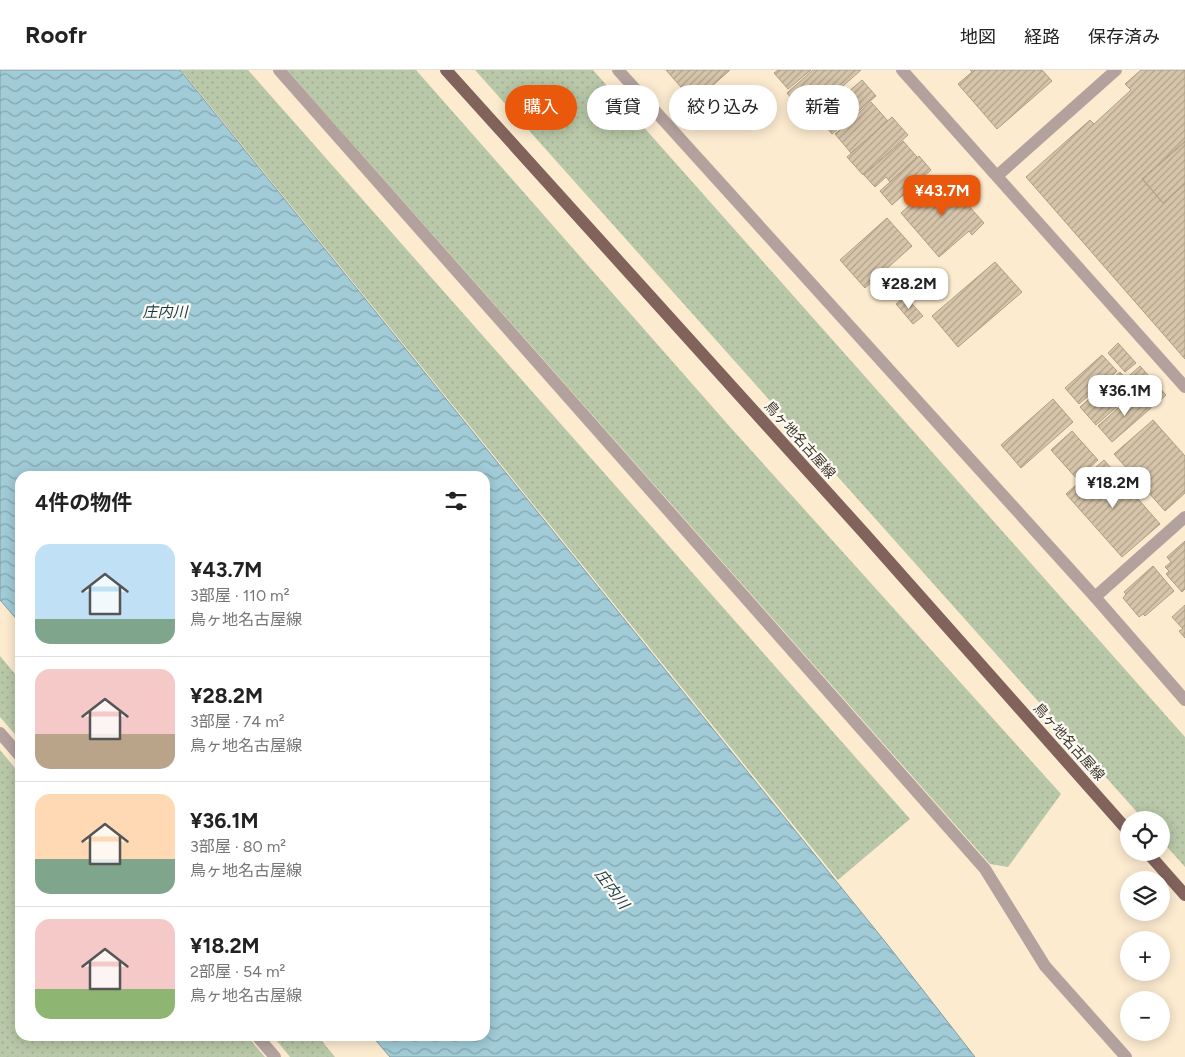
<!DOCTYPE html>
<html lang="ja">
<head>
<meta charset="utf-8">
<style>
  body { margin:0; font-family:Figtree,"Noto Sans JP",sans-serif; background:#f2f2f2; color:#222; height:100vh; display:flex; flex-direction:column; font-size:19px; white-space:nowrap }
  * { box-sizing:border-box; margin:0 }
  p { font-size:16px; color:#767676 }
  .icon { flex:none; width:28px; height:28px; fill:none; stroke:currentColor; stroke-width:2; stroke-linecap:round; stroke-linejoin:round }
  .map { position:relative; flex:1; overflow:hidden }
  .panel { position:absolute; left:15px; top:401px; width:475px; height:570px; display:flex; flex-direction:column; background:#fff; border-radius:15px; box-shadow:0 2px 12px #0003 }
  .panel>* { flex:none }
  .top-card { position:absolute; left:505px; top:15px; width:475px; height:45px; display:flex; gap:10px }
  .tools { position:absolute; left:1120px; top:741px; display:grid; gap:10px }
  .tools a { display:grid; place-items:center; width:50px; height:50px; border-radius:50%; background:#fff; box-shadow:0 2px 12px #0003; font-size:25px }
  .price { position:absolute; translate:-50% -42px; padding:0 11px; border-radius:10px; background:#fff; color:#222; font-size:16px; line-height:32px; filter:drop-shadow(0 1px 2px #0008) }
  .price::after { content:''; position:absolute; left:50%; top:30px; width:15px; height:11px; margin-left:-8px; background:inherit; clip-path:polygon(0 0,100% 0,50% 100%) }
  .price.on { background:#ea580c; color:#fff }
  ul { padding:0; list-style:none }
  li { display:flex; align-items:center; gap:15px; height:125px; padding:0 20px }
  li+li { border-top:1px solid #e0e0e0 }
  li span { display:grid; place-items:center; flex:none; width:140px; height:100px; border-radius:15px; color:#555 }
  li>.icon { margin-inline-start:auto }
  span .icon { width:60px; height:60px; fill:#fffc; stroke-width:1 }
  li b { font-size:21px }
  h2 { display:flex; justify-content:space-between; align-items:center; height:60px; padding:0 20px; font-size:21px }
  .tag { padding:0 18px; border-radius:22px; background:#fff; box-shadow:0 2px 12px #0003; font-size:18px; line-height:45px }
  .tag.on { background:#ea580c; color:#fff }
  header { display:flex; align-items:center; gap:30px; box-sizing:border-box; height:70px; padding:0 25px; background:#fff; border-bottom:1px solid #e0e0e0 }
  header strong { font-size:24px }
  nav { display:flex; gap:28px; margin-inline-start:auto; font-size:18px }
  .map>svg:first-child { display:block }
  .grass { fill:url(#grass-dots) }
  .water { fill:url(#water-waves); stroke:#829ea4 }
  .building { fill:url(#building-hatch); stroke:#ae9e85 }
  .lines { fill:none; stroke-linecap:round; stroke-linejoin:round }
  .minor { stroke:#b3a19d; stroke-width:12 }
  .major { stroke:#81635c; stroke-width:12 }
  .labels { text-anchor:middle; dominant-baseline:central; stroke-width:4.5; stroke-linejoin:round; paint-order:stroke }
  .street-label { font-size:14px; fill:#3d362c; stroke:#fdfaf4 }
  .water-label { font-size:15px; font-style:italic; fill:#143b45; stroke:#fdfaf4 }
</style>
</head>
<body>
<header>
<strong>Roofr</strong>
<nav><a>地図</a><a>経路</a><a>保存済み</a></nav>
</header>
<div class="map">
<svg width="1185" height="987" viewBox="0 0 1185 987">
  <defs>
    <pattern id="grass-dots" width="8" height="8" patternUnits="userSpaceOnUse" patternTransform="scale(1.25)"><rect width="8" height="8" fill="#b9c8a8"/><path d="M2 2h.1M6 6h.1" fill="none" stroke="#a0ac91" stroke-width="1.8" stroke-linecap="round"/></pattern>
    <pattern id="water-waves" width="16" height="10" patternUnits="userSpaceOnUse" patternTransform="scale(1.25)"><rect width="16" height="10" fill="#a0cbd7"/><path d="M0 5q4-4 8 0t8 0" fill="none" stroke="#84a6af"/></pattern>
    <pattern id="building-hatch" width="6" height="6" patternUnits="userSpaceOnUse" patternTransform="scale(1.25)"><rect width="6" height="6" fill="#d6c5aa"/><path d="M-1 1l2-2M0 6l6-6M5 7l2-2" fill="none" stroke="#afa18b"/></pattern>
  </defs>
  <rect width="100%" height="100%" fill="#fcebcf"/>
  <!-- grass -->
  <g class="grass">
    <path d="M181,0h67l662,749 -72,61z"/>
    <path d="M287,0h129l315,358 330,366 -53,73 -18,-3z"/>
    <path d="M475,0h118l592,667v130l-24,-27v-20h-17z"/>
    <path d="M0,586l20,24v60l-20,-23z"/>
    <path d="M0,680l20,24v262h227l18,21h-265z"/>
    <path d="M273,966h45l17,21h-45z"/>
  </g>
  <!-- water -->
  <path class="water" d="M0,0h180l707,874 88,113h-585l-18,-21h113v-560h-465v147l-20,-23z"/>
  <!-- building -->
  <g class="building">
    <path d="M666,0h64l-36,32z"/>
    <path d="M778,0h33l-23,19 -14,-16z"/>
    <path d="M813,0h48l-53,47 -21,-24z"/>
    <path d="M970,0h72l10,11 -55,48 -39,-45 14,-12z"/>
    <path d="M1141,0h44v71l-43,38 21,24 22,-19v175l-159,-182 64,-57 4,4 37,-34 -6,-6z"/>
    <path d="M862,10l14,16 -44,38 -14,-16z"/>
    <path d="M871,32l17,19 -37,32 -16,-19z"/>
    <path d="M892,47l16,18 -45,40 -16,-18z"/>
    <path d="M903,71l14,16 -27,25 -4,-5 -11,10 -11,-12z"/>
    <path d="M1185,72v41l-22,20 -20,-24z"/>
    <path d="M919,86l12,14 -39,35 -12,-14z"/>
    <path d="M942,106l42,47 -12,12 -3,-4 -30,26 -38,-44z"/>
    <path d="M887,148l25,28 -47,42 -25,-28z"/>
    <path d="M995,192l27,30 -64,55 -26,-31z"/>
    <path d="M905,226l18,20 -10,8 -17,-20z"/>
    <path d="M1118,273l18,20 -11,9 -17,-19z"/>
    <path d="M1102,285l15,16 -38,33 -14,-16z"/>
    <path d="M1140,296l26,29 -10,9 -26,-29z"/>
    <path d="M1120,302l16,18 -40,35 -16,-18z"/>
    <path d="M1137,321l14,17 -39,34 -14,-16z"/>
    <path d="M1053,329l20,23 -52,46 -20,-23z"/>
    <path d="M1153,350l32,36v37l-20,18 -51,-57z"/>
    <path d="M1072,361l26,29 -21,19 -26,-29z"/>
    <path d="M1104,390l56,64 -38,33 -56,-63z"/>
    <path d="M1185,471v48l-3,3 -16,-18 3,-3 -4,-4 6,-5 -4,-5z"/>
    <path d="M1153,496l21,25 -29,25 -2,-2 -4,3 -16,-19 3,-4 -2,-2z"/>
    <path d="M1185,535v33l-6,-7 4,-2 -11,-12z"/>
  </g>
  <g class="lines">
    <!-- minor -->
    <g class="minor">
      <path d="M279,0l706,799 60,97 81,91"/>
      <path d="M618,0l477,527 90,103"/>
      <path d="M902,0l283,317"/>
      <path d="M997,106l119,-106"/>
      <path d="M1095,527l90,-80"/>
      <path d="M0,663l20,23"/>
      <path d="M257,966l18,21"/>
    </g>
    <!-- major -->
    <g class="major">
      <path d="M446,0l418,463 265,299"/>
      <path d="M1147,782l38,43"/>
    </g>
  </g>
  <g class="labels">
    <!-- street labels -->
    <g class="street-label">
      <text transform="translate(800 370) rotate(48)">鳥ヶ地名古屋線</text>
      <text transform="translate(1069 672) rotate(48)">鳥ヶ地名古屋線</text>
    </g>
    <!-- water labels -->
    <g class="water-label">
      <text x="165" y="242">庄内川</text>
      <text transform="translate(612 819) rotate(53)">庄内川</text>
    </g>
  </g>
</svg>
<div class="tools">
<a><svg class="icon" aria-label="locate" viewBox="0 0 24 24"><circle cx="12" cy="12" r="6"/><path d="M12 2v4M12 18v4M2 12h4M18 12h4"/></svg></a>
<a><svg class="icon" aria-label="layers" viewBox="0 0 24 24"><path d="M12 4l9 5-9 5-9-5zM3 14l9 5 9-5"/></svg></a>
<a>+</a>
<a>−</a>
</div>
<b class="price on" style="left:942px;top:147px">¥43.7M</b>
<b class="price" style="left:909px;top:240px">¥28.2M</b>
<b class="price" style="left:1125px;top:347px">¥36.1M</b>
<b class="price" style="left:1113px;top:439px">¥18.2M</b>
<div class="top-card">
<a class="tag on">購入</a>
<a class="tag">賃貸</a>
<a class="tag">絞り込み</a>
<a class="tag">新着</a>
</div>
<section class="panel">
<h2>4件の物件<svg class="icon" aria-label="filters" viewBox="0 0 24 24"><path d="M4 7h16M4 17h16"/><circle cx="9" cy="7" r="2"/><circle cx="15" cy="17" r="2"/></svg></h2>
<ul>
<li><span style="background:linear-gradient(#bfe0f5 75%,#7fa58c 0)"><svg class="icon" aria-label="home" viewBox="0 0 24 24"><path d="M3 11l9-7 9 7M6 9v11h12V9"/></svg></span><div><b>¥43.7M</b><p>3部屋 · 110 m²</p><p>鳥ヶ地名古屋線</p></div></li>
<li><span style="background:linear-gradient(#f6c9c9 65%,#b9a48a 0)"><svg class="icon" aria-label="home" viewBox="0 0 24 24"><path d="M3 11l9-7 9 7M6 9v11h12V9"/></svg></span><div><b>¥28.2M</b><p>3部屋 · 74 m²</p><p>鳥ヶ地名古屋線</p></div></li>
<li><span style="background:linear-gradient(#ffd9b3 65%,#7fa58c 0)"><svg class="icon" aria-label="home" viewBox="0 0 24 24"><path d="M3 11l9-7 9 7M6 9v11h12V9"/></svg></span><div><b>¥36.1M</b><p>3部屋 · 80 m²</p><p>鳥ヶ地名古屋線</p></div></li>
<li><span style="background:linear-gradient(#f6c9c9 70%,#8fb573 0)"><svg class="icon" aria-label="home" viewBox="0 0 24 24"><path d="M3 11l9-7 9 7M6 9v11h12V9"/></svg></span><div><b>¥18.2M</b><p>2部屋 · 54 m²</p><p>鳥ヶ地名古屋線</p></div></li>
</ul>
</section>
</div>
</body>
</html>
